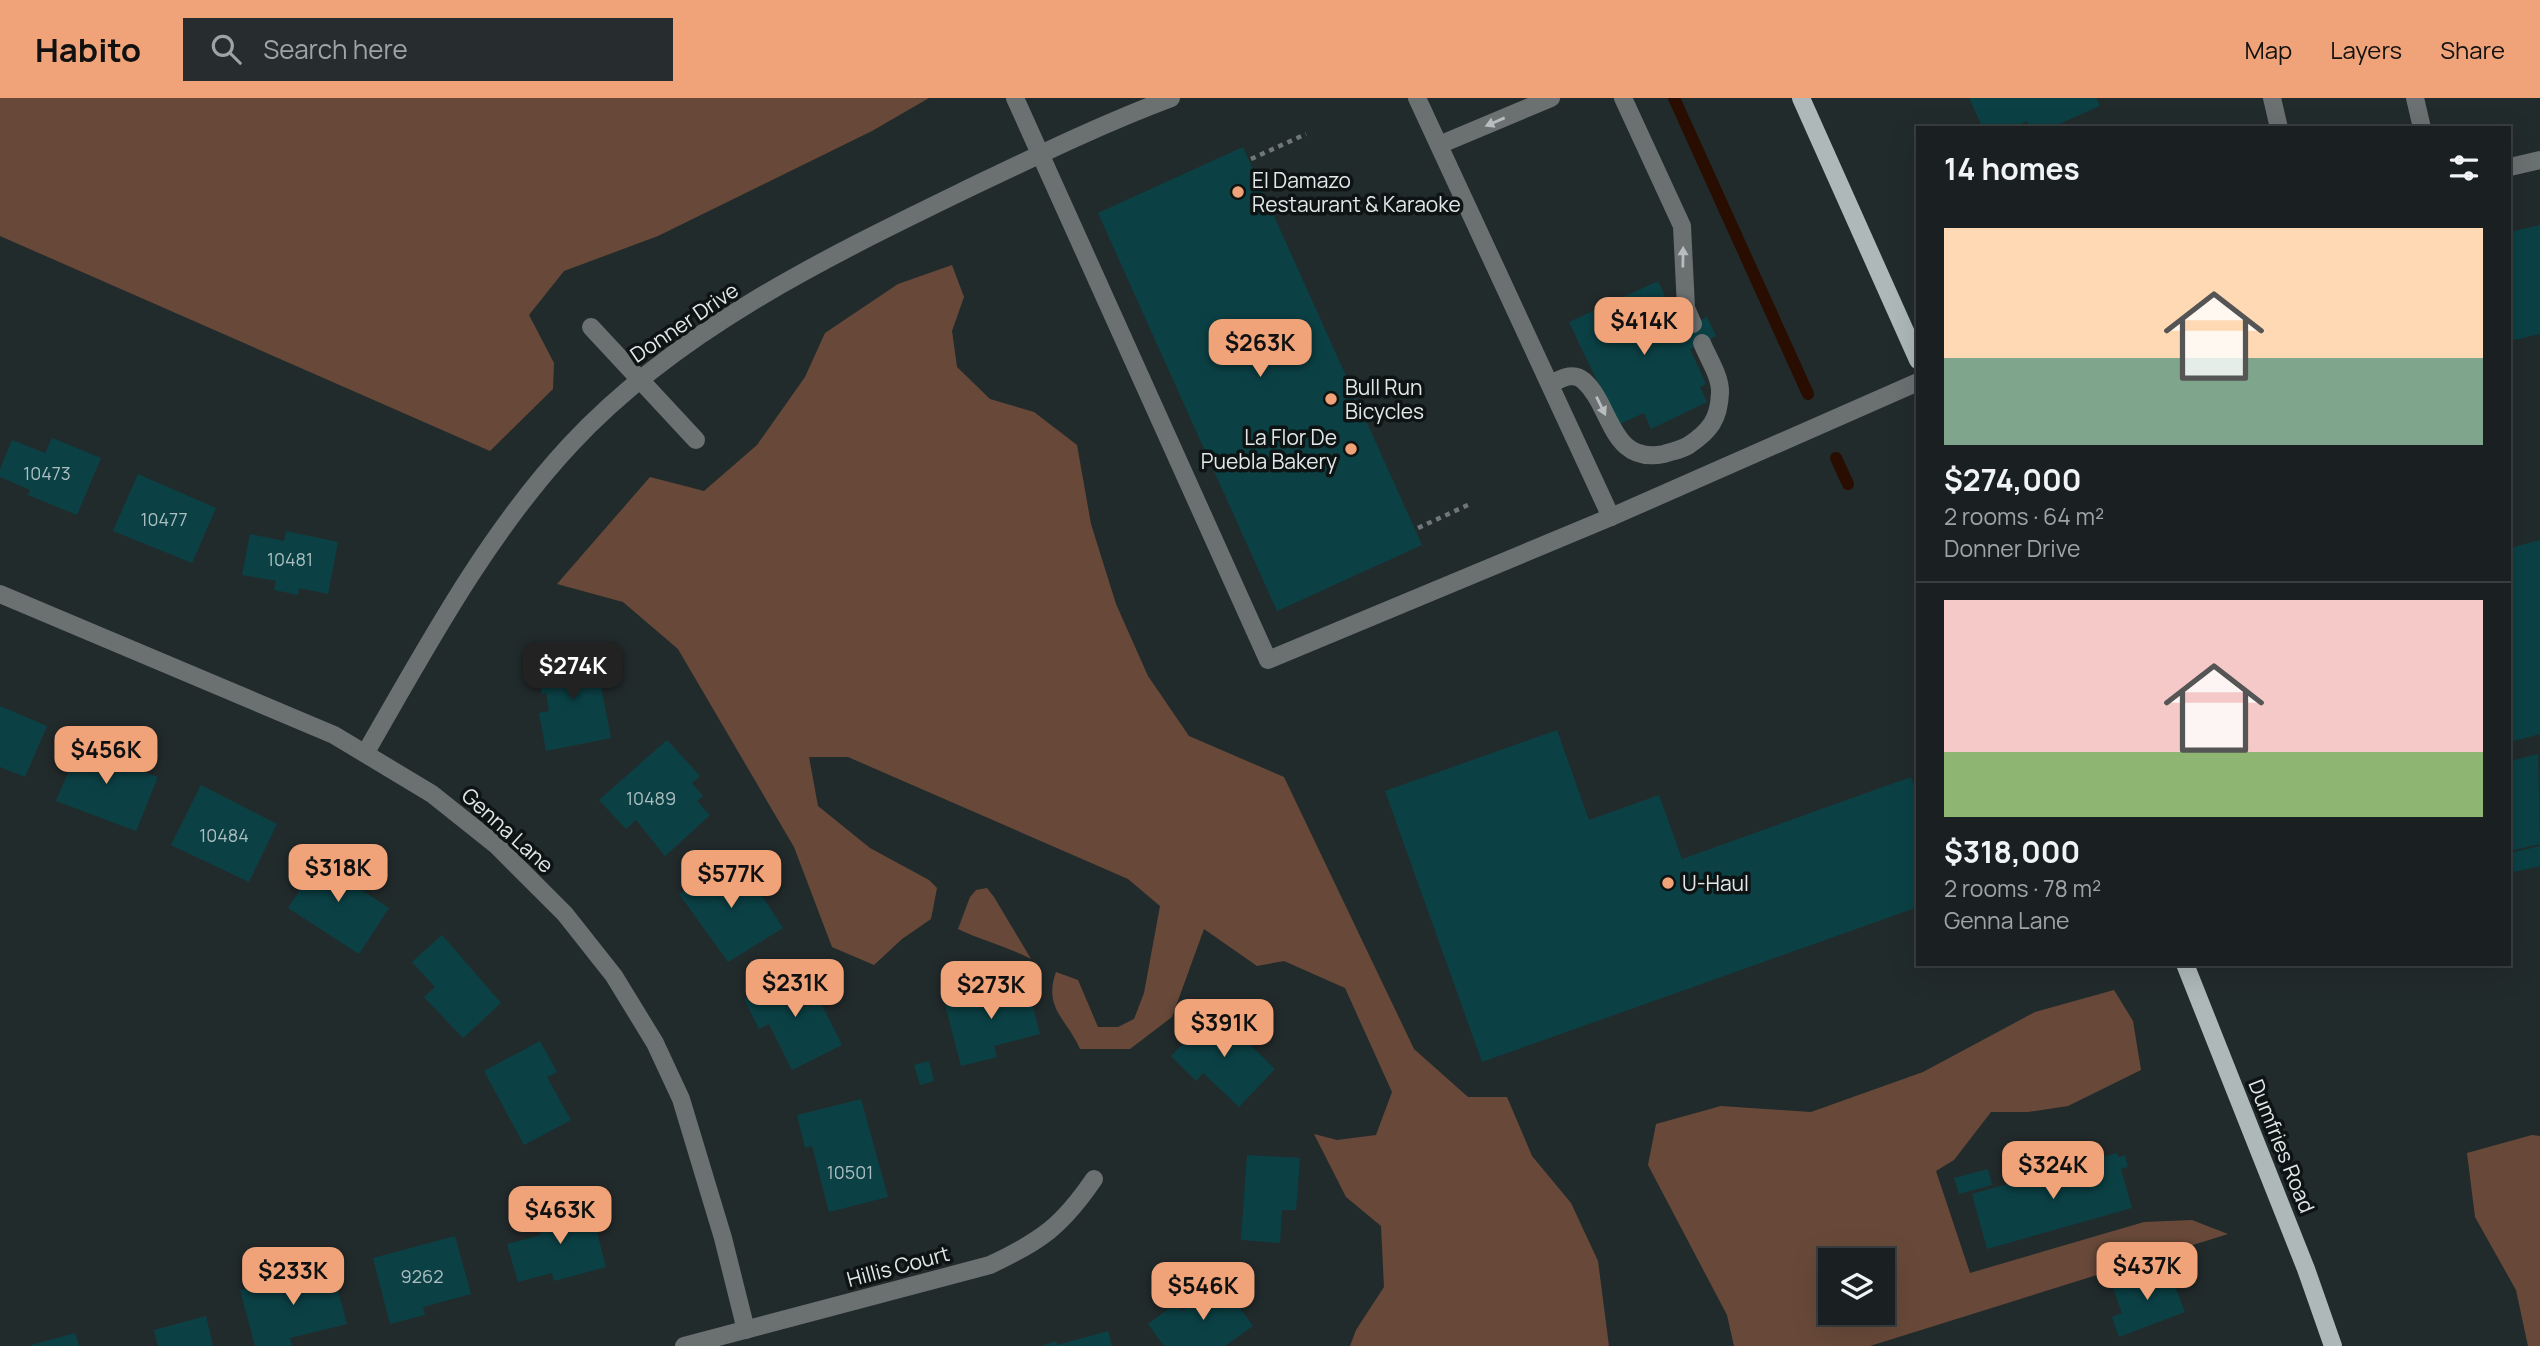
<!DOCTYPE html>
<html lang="en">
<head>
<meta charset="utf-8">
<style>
  body { margin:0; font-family:Manrope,sans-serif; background:#272d2e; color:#f1f3f6; height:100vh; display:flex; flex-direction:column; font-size:26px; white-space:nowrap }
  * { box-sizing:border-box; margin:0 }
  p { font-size:23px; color:#9fa3a5 }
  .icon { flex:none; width:38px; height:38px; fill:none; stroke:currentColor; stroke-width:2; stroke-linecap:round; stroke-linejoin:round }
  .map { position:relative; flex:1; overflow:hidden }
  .details { position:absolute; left:1916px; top:28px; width:595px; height:840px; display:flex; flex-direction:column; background:#1a2021; border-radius:0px; box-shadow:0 7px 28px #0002,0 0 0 2px #383e3f }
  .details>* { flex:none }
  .buttons { position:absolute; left:1818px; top:1150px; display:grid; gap:14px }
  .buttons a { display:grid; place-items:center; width:77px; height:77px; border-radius:0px; background:#1a2021; box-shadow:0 7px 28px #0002,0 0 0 2px #383e3f; font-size:35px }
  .price { position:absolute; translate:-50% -60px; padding:0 16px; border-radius:14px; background:#f0a378; color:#111; font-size:23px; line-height:46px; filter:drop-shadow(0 2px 4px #0008) }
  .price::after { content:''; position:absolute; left:50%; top:42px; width:21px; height:16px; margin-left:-10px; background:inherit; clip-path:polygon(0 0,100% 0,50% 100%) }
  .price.selected { background:#222; color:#fff }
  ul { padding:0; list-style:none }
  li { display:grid; align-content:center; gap:14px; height:371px; padding:0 28px }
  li+li { border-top:2px solid #383e3f }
  li span { display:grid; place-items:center; height:217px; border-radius:0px; color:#555 }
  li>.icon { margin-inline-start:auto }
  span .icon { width:126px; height:126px; fill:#fffc; stroke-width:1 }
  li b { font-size:30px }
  h2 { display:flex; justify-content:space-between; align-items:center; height:84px; padding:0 28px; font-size:30px }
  header { display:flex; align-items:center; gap:42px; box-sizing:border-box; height:98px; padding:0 35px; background:#f0a378; color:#111 }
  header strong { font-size:33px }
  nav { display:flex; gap:38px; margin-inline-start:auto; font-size:24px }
  .search { width:490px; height:63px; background:#272d2e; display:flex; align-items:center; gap:18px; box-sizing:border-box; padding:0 24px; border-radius:0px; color:#9fa3a5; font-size:26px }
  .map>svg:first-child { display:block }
  .green { fill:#684939; fill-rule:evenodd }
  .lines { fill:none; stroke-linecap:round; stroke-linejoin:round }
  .stream { stroke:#280d00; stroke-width:12 }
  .building { fill:#0b4145 }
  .path { stroke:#707778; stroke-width:4.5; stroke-dasharray:5 5; stroke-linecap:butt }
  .minor { stroke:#6b7071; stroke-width:18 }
  .major { stroke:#aeb8b9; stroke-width:18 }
  .oneway { fill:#b8bebf }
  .poi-dot { fill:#f0a378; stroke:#0e1313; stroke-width:2.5 }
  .labels { text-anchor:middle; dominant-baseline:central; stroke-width:7; stroke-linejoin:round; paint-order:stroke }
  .number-label { font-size:18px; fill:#acbec0 }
  .poi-label { font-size:21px; fill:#e2e8e9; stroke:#0e1313; text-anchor:start }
  .street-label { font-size:21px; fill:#e2e8e9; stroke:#0e1313 }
</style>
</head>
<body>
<header>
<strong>Habito</strong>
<div class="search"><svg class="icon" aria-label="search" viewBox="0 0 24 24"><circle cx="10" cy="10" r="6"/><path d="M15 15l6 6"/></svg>Search here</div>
<nav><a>Map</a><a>Layers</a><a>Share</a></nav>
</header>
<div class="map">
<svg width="2540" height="1248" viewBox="0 0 2540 1248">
  <rect width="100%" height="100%" fill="#222b2c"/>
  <!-- green -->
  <g class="green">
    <path d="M0,0h929l-57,33 -214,105 -94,35 -35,44 25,48 -1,26 -63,62 -490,-215z"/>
    <path d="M952,167l12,32 -12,34 5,36 33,32 44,13 43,33 14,79 25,80 32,72 41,60 95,41 130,272 54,48h39l25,59 39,47 27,58 11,85h-259l6,-16 28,-43 -3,-61 -35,-29 -32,-63 23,6 39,-5 16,-43 -47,-104 -61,-27 -27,5 -53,-37 -32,88 -42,32h-50c-13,-30 -37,-41 -24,-77l22,8 20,47h20l16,-8 10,-26 16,-87 -32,-27 -280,-122h-39l9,49 52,42 59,32 8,8 -6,31 -29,20 -28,26 -42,-18 -38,-100 -116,-198 -55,-47 -66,-18 93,-107 54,14 53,-46 48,-68 20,-44 73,-49z"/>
    <path d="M987,790l7,9 37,62c-25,-13 -48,-18 -73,-30l12,-32 6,-7z"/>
    <path d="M2114,892l19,31 8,49 -73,36 -40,6h-37l-37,48 -18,11 34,102 174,-51 48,-2 36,14 -358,112h-136l-7,-31 -79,-150 8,-41 65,-18 90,6 112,-40 112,-60zM1830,1162h53v52h-53z"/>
    <path d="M2532,1037l8,1v210h-12l-12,-56 -41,-73 -8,-64z"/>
  </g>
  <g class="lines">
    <!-- stream -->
    <g class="stream">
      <path d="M1674,0l134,296"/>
      <path d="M1836,360l12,26"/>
    </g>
  </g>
  <!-- building -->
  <g class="building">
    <path d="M1969,0h127l4,8 -50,22h-20l-3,-7 -15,7h-25l-5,-2z"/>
    <path d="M1243,49l179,398 -145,66 -179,-398z"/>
    <path d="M2540,127v109l-30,7v-109z"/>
    <path d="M1658,183l23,49 26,-13 9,19 -26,13 16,35 -6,3 7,15 -56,27 -7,-16 -26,12 -49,-103z"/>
    <path d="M52,340l49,20 -24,57 -49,-20 2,-5 -30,-13v-8l12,-29 33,13z"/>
    <path d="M138,376l78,34 -24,55 -79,-32z"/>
    <path d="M286,433l52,11 -10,52 -29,-6 -1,7 -24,-5 2,-9 -34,-6 8,-41 34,7z"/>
    <path d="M2540,442v194l-30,8v-194z"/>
    <path d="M594,553l17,87 -65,13 -7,-38 10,-2 -3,-18 -4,1 -2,-12 3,-1 -4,-20z"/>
    <path d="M0,608l47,20 -22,51 -25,-10z"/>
    <path d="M1557,632l32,90 70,-25 23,64 229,-82 7,20v110l-436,155 -97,-271z"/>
    <path d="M84,638l34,15 -5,10 45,16 -22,54 -80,-30z"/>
    <path d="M667,642l33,36 -8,7 11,13 -6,5 13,14 -45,41 -29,-36 -10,9 -27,-29z"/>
    <path d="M2538,656l2,90 -30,7v-90z"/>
    <path d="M201,687l76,39 -28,58 -78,-37z"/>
    <path d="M2540,748v20l-26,6 -4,-19z"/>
    <path d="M325,754l30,19 -7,10 41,27 -30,46 -71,-46z"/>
    <path d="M736,758l47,72 -55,34 -49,-68z"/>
    <path d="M442,837l59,68 -38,35 -39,-41 11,-10 -23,-25z"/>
    <path d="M804,871l38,76 -50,25 -23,-46 -10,5 -15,-30z"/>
    <path d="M1026,882l14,54 -46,12 3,11 -36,9 -17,-65z"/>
    <path d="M1215,912l60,59 -36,38 -36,-34 -7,8 -25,-25z"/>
    <path d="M540,943l17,31 -10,5 24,43 -47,25 -40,-74z"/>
    <path d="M929,963l5,20 -14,4 -6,-20z"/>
    <path d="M861,1001l27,98 -59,15 -17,-66 -7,2 -8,-33z"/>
    <path d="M2117,1055l1,4 7,-2 3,12 -7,2 11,39 -145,41 -15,-55z"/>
    <path d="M1247,1057l53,3 -4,52h-14l-2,33 -39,-3z"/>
    <path d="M1988,1071l4,16 -33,9 -5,-16z"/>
    <path d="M589,1104l17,65 -52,14 -2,-8 -34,9 -11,-38 34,-9 -5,-19z"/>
    <path d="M455,1138l16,58 -48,13 2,8 -35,9 -17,-66z"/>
    <path d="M331,1167l16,59 -57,14 2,8h-37l-15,-56z"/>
    <path d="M2168,1170l17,44 -66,25 -7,-20 10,-4 -9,-25z"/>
    <path d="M1222,1185l31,43 -28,20h-61l-16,-22 28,-21 6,8z"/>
    <path d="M206,1218l7,30h-55l-4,-16z"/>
    <path d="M1108,1233l4,15h-70l14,-5 1,4z"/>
    <path d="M75,1235l4,13h-48v-1z"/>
  </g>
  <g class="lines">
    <!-- path -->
    <g class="path">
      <path d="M1251,61l55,-25"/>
      <path d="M1418,430l52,-24"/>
    </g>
    <!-- minor -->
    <g class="minor">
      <path d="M1015,0l253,562 343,-143 307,-135"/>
      <path d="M1417,0l194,419"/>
      <path d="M1623,0l59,128 4,82 7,16"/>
      <path d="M2272,0l7,30"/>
      <path d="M2415,0l7,30"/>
      <path d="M1439,47l112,-47"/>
      <path d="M2510,69l30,-7"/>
      <path d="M591,229l105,113"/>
      <path d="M1550,286c11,-5 23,-13 34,-3 28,25 26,84 80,73 9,-3 17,-4 25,-9 21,-14 30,-26 31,-52 1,-16 -12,-35 -18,-50"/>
      <path d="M0,496l334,141 98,59 64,51 69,69 49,62 41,67 26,56 42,139 23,92"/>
      <path d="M366,654c61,-106 121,-218 205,-308 105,-113 252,-185 390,-252 69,-33 138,-67 210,-94"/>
      <path d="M684,1248l306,-81c51,-24 72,-39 104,-86"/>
    </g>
    <!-- major -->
    <g class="major">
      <path d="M1801,0l117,262"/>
      <path d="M2185,866l121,305 27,77"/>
    </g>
  </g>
  <!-- one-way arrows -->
  <defs><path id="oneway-solid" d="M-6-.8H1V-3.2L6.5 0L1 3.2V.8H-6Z" transform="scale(1.75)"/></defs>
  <g class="oneway">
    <use href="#oneway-solid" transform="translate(1495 24) rotate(157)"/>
    <use href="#oneway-solid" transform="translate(1683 159) rotate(-89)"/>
    <use href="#oneway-solid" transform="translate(1601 308) rotate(64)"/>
  </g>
  <!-- markers -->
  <g class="poi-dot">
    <circle cx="1238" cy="94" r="7"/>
    <circle cx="1331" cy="301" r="7"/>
    <circle cx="1351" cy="351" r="7"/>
    <circle cx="1668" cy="785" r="7"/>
  </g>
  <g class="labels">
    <!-- number labels -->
    <g class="number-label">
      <text x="47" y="375">10473</text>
      <text x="164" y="421">10477</text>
      <text x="290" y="461">10481</text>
      <text x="651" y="700">10489</text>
      <text x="224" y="737">10484</text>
      <text x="850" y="1074">10501</text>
      <text x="422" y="1178">9262</text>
    </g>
    <!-- poi labels -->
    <g class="poi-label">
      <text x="1252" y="82">El Damazo<tspan x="1252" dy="24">Restaurant &amp; Karaoke</tspan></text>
      <text x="1345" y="289">Bull Run<tspan x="1345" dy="24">Bicycles</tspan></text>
      <text x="1337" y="339" text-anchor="end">La Flor De<tspan x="1337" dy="24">Puebla Bakery</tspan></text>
      <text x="1682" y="785">U-Haul</text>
    </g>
    <!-- street labels -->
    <g class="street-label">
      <text transform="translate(684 224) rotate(-34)">Donner Drive</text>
      <text transform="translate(508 732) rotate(42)">Genna Lane</text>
      <text transform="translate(2282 1048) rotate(68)">Dumfries Road</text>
      <text transform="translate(898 1168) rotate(-15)">Hillis Court</text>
    </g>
  </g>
</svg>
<div class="buttons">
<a><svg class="icon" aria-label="layers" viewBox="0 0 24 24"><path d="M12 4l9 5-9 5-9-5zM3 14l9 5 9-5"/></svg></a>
</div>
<b class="price" style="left:1644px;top:259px">$414K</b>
<b class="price" style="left:1260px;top:281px">$263K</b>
<b class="price selected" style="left:573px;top:604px">$274K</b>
<b class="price" style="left:106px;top:688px">$456K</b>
<b class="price" style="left:338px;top:806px">$318K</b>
<b class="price" style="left:731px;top:812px">$577K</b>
<b class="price" style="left:795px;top:921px">$231K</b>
<b class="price" style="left:991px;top:923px">$273K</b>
<b class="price" style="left:1224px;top:961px">$391K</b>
<b class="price" style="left:2053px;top:1103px">$324K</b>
<b class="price" style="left:560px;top:1148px">$463K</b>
<b class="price" style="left:2147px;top:1204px">$437K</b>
<b class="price" style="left:293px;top:1209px">$233K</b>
<b class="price" style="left:1203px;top:1224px">$546K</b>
<section class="details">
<h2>14 homes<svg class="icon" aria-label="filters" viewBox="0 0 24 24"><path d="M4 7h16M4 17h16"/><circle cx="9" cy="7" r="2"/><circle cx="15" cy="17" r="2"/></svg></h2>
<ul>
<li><span style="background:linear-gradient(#ffd9b3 60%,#7fa58c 0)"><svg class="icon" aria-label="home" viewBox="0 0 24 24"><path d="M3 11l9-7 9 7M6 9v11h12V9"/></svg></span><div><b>$274,000</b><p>2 rooms · 64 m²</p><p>Donner Drive</p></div></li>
<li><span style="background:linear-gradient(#f6c9c9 70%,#8fb573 0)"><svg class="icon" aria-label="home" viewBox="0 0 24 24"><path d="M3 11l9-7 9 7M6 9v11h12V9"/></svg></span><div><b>$318,000</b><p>2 rooms · 78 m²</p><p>Genna Lane</p></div></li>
</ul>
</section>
</div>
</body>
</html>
